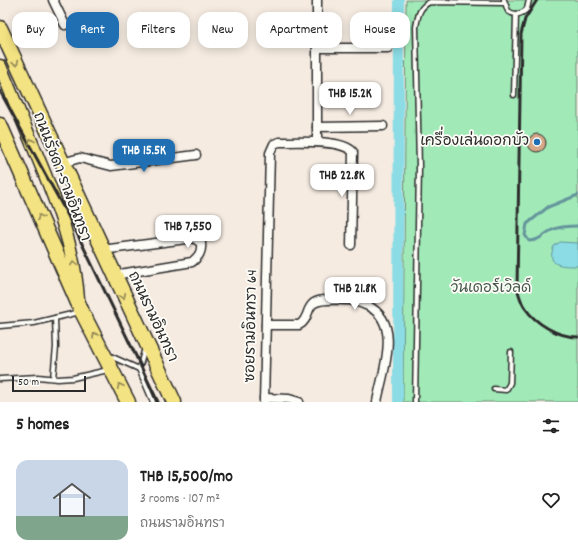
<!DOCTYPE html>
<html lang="en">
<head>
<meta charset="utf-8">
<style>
  body { margin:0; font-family:Dekko,"Playpen Sans Thai",sans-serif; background:#f6f6f6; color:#222; height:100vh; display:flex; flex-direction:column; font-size:15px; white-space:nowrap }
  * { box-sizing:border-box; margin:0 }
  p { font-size:13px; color:#767676 }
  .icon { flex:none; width:22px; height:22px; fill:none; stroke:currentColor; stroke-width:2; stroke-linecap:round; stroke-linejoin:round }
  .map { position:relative; height:402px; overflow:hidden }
  .drawer { display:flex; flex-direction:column; background:#fff; flex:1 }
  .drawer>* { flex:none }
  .banner { position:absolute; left:12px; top:12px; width:554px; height:36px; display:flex; gap:8px }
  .scale { position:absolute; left:12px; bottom:10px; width:74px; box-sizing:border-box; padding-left:4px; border:2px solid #2b2b2b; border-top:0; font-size:11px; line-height:14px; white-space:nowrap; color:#2b2b2b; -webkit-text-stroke:3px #fdfcf7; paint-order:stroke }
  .price { position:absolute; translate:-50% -34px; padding:0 9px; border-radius:8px; background:#fff; color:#222; font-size:13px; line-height:26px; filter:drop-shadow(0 1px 2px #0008) }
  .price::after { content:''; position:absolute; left:50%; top:24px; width:12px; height:9px; margin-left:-6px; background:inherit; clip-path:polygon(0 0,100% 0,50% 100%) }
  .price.active { background:#1f6fb2; color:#fff }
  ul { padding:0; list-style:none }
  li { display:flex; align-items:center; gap:12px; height:100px; padding:0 16px }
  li+li { border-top:1px solid #e0e0e0 }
  li span { display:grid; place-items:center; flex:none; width:112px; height:80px; border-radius:12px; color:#555 }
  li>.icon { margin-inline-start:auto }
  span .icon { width:48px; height:48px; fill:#fffc; stroke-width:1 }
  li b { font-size:17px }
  h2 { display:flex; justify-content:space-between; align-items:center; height:48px; padding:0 16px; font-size:17px }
  .pill { padding:0 14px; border-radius:12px; background:#fff; box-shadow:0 2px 10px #0003; font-size:14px; line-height:36px }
  .pill.active { background:#1f6fb2; color:#fff }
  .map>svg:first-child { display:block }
  .green { fill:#a1eab8; stroke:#668a72 }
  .water { fill:#8bdce5; stroke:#65959b }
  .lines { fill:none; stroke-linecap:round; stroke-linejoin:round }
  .stream { stroke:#65959b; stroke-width:3 }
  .canal { stroke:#8bdce5; stroke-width:10 }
  .building { fill:#d6a888; stroke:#2b2b2b }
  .lane-casing { stroke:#2b2b2b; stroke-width:7 }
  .street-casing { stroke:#2b2b2b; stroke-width:11 }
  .primary-casing { stroke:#2b2b2b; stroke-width:15 }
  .highway-casing { stroke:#2b2b2b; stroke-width:17 }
  .lane { stroke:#fdfcf7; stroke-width:4 }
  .street { stroke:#fdfcf7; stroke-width:8 }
  .primary { stroke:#f4e382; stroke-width:12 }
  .highway { stroke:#f4e382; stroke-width:14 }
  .rail { stroke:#2b2b2b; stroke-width:3 }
  .oneway { stroke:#908756 }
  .poi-dot { fill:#1f6fb2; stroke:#fdfcf7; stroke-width:1.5 }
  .labels { text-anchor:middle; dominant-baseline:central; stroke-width:3.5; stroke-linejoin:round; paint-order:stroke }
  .poi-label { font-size:15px; fill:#2b2b2b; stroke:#fdfcf7; text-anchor:end }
  .street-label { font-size:15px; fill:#2b2b2b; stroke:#fdfcf7 }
  .park-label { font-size:15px; fill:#485b4e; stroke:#fdfcf7 }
</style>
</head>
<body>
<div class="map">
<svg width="578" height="402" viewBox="0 0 578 402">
  <rect width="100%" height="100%" fill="#f5ebe1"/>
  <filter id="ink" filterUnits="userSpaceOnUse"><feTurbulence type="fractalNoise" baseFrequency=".025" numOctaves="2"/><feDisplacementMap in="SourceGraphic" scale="8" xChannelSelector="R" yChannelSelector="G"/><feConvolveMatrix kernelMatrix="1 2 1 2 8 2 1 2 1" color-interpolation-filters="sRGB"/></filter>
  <g filter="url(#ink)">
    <!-- green -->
    <path class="green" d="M406,0h172v402h-175z"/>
    <!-- water -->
    <path class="water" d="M560,242l18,1v23c-15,0 -33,1 -24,-20z"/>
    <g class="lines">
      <!-- stream -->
      <path class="stream" d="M578,195l-30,12 -21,17 -2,11 4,6c11,0 14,-7 23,-11 8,-4 18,-4 26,-4"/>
      <!-- canal -->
      <path class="canal" d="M398,402l1,-402"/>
    </g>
    <!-- building -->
    <circle class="building" cx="537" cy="143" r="9"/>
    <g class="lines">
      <defs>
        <g id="lane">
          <path d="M504,0l4,11c7,5 13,4 19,-2l2,-9"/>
          <path d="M514,95l2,-81"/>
          <path d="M0,326l34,-3 46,-11"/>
          <path d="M145,348l-6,21 14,33"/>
          <path d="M108,355l31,14"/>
          <path d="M53,378l3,-31 -1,-29"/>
          <path d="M0,379l38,-2 20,2 15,-1 35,-8"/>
          <path d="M494,389l12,1 4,-7 1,-31"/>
          <path d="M415,402l4,-235 -3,-140c2,-11 3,-20 14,-25l74,1"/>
        </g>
        <g id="street">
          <path d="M53,0l12,25"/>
          <path d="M317,0v142"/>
          <path d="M317,48h71"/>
          <path d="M317,127l66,-1"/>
          <path d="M62,163l18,-5 31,8 85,-11"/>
          <path d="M102,250l92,-12 7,5c1,9 -2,13 -9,19l-78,13"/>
          <path d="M266,325h33c10,-5 7,-17 15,-22 8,-5 24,-3 33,-3 8,0 14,3 21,6 35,17 14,67 9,96"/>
          <path d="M264,398l25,1 10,3"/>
          <path d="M264,402l6,-249 4,-9 5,-2c17,0 63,-3 74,10l-2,93"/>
        </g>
        <path id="primary" d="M0,66c12,29 24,58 36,87 21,50 38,92 42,146"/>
        <g id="highway">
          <path d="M0,28l174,374"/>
          <path d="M0,125l82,187 46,90"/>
        </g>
      </defs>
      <!-- lane casing -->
      <use href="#lane" class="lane-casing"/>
      <!-- street casing -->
      <use href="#street" class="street-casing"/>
      <!-- primary casing -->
      <use href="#primary" class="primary-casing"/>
      <!-- highway casing -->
      <use href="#highway" class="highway-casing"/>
      <!-- lane -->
      <use href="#lane" class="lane"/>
      <!-- street -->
      <use href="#street" class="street"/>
      <!-- primary -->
      <use href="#primary" class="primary"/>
      <!-- highway -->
      <use href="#highway" class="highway"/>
      <!-- rail -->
      <g class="rail">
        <path d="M537,0l-12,19 -4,15 -4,254c2,6 4,15 8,20 11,16 33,29 53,29"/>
        <path d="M0,91l73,134 85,177"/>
      </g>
    </g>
    <!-- one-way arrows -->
    <defs><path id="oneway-chevron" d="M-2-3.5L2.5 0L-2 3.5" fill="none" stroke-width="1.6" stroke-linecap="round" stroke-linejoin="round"/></defs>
    <g class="oneway">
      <use href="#oneway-chevron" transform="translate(16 63) rotate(65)"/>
      <use href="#oneway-chevron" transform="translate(31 141) rotate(-112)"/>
      <use href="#oneway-chevron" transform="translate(40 217) rotate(-114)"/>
      <use href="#oneway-chevron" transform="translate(74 263) rotate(-100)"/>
      <use href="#oneway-chevron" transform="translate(123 296) rotate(65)"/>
      <use href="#oneway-chevron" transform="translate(95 335) rotate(-118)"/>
      <use href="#oneway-chevron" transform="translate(120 386) rotate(-115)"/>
    </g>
  </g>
  <!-- markers -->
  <circle class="poi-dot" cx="537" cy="142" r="4"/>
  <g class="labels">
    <!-- poi labels -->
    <g class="poi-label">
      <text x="529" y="142">เครื่องเล่นดอกบัว</text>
    </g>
    <!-- street labels -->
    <g class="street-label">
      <text transform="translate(61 177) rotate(69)">ถนนรัชดา-รามอินทรา</text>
      <text transform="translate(152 317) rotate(65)">ถนนรามอินทรา</text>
      <text transform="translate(252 326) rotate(-89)">ซอยรามอินทรา 64</text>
    </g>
    <!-- park labels -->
    <g class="park-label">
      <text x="491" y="289">วันเดอร์เวิลด์</text>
    </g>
  </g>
</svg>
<div class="scale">50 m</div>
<b class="price" style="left:350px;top:116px">THB 15.2K</b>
<b class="price active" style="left:144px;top:173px">THB 15.5K</b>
<b class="price" style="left:342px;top:198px">THB 22.8K</b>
<b class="price" style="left:188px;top:249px">THB 7,550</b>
<b class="price" style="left:355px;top:311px">THB 21.8K</b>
<div class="banner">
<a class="pill">Buy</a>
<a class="pill active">Rent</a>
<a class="pill">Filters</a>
<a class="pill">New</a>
<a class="pill">Apartment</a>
<a class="pill">House</a>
</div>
</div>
<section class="drawer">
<h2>5 homes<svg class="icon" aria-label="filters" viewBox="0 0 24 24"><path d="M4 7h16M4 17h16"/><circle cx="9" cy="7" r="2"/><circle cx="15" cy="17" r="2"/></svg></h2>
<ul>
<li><span style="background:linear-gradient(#c9d6e8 70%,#7fa58c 0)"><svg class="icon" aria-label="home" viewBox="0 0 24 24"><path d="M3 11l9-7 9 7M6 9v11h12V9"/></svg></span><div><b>THB 15,500/mo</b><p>3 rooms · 107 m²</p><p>ถนนรามอินทรา</p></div><svg class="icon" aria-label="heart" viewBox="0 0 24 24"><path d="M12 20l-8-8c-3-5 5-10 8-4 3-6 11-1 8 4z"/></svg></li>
</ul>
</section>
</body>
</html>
